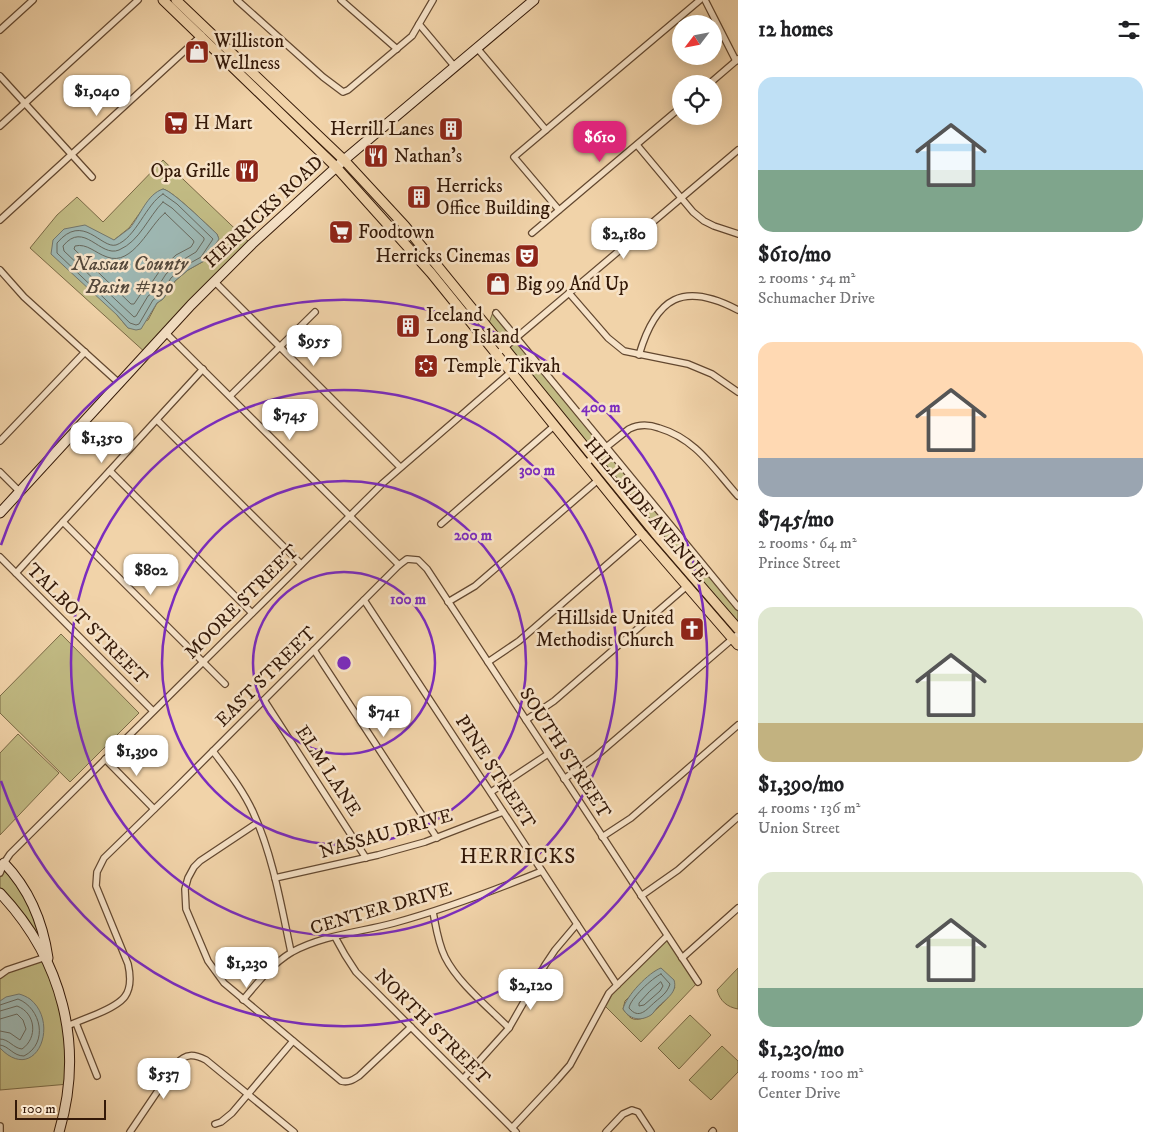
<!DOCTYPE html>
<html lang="en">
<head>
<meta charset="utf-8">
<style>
  body { margin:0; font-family:"IM FELL DW Pica",serif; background:#f2f2f2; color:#202124; height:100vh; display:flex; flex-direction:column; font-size:19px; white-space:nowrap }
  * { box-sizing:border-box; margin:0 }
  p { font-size:16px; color:#757577 }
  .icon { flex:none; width:28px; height:28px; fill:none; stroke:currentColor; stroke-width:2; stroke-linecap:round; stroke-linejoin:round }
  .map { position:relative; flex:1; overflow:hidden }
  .side { display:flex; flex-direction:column; background:#fff; width:425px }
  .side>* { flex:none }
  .needle { width:32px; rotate:238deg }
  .tools { position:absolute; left:672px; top:15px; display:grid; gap:10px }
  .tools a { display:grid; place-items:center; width:50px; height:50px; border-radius:50%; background:#fff; box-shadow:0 2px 12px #0003; font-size:25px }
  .scale { position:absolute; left:15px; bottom:12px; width:91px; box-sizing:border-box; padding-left:5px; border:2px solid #341908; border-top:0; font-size:14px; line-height:18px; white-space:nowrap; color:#341908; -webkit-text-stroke:4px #f6e2c7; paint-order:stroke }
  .price { position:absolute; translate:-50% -42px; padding:0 11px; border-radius:10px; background:#fff; color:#222; font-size:16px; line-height:32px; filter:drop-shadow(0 1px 2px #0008) }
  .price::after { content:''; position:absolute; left:50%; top:30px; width:15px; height:11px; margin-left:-8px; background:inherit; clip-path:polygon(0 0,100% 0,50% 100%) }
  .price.current { background:#db2777; color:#fff }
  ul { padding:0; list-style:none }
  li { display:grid; align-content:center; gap:10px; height:265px; padding:0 20px }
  li span { display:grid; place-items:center; height:155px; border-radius:15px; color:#555 }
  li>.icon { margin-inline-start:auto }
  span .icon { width:90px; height:90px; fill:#fffc; stroke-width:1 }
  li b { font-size:21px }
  h2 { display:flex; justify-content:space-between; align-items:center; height:60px; padding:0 20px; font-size:21px }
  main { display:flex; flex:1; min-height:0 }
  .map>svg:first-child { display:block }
  .green { fill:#c1ba83; stroke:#7a6a46; fill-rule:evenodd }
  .water { fill:#9db6b1; stroke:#73776d }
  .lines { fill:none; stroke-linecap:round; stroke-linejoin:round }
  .shore { stroke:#68685c; stroke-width:1 }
  .minor-casing { stroke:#634830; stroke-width:8 }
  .secondary-casing { stroke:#341908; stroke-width:11 }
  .primary-casing { stroke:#341908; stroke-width:11 }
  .minor { stroke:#f6e2c7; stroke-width:5.5 }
  .secondary { stroke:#f6e2c7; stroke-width:9 }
  .primary { stroke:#f1d3a9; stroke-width:9 }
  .ring { fill:none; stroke:#7b2cbf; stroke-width:2.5 }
  .labels { text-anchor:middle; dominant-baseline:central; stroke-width:5; stroke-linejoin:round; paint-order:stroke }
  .poi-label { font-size:19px; fill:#341908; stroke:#f6e2c7; text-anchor:start }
  .street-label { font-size:19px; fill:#341908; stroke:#f6e2c7 }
  .water-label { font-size:20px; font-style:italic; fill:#54483b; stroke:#f6e2c7 }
  .quarter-label { font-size:21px; letter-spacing:1px; fill:#341908; stroke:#f6e2c7 }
  .centre { fill:#7b2cbf; stroke:#f6e2c7; stroke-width:2.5 }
  .ring-label { font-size:15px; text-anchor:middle; font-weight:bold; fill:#7b2cbf; stroke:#f6e2c7; stroke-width:5; stroke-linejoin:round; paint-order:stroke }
</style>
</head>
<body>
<main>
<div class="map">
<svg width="738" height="1132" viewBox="0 0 738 1132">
  <rect width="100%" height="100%" fill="#f1d3a9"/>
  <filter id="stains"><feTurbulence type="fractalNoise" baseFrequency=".004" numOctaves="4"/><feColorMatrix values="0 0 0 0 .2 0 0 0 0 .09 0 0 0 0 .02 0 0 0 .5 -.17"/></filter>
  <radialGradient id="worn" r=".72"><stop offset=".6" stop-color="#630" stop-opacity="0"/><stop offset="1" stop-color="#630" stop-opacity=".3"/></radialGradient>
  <!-- green -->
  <g class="green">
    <path d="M163,160l88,84 -104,110 -117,-106 27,-33 20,-18 26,25zM163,189c10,2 44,36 54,45l1,3v5l-14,19 -16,9 -13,11 -12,18 -6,4 -9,17 -20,8 -11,-13 -3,-75 15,-12 23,-32z"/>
    <path d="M494,309l244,298v22l-250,-303z"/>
    <path d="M61,634l78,79 -69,69 -70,-69v-17z"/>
    <path d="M18,734l41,39 -59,62v-82z"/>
    <path d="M4,863l23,30 37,113 5,78 -69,6v-115l45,-17 -45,-64v-21z"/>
    <path d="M667,936l31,46 -57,60 -39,-39zM655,971l20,16c-6,11 -30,39 -44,31 -3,-2 -6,-7 -8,-9l2,-8z"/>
    <path d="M738,968v41c-11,-2 -18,-8 -21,-19z"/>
    <path d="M690,1015l21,20 -32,34 -21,-21z"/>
    <path d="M722,1046l16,15v11l-27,28 -22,-20z"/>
  </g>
  <!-- water -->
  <g class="water">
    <path d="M163,189c10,2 44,36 54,45l2,5 -15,22 -16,9 -13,11 -12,18 -6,4 -16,26 -5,1 -8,-2 -11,-13 -66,-61 2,-14 11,-11 21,-4 29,15c5,-4 11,-8 16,-12 10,-12 17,-34 33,-39z"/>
    <path d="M661,968l13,12c4,12 -8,19 -15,26 -3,2 -5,7 -8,9 -11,7 -22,4 -28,-6 3,-13 26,-37 38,-41z"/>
    <path d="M19,994c4,1 8,3 11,5 31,25 5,86 -30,49v-47l6,-4z"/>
  </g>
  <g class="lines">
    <!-- shore -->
    <g class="shore">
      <path d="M163,194l14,10 36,35 -12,18 -16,9 -14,12 -11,17 -7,5 -14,24 -3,1 -6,-2 -73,-70v-10c26,-31 44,6 59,2 20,-7 30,-41 47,-51z"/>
      <path d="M163,202l9,6 32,30v2l-8,12 -15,9 -15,13 -11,17 -7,5 -12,20 -2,1 -70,-66 -1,-5c21,-26 37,12 56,4 21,-9 29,-33 44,-48z"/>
      <path d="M165,213l28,27 1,2 -3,5 -15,8 -15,14 -11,16 -8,7 -8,12h-3l-57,-55 1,-3c12,-3 20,7 32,11 26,10 43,-33 58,-44z"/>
      <path d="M661,974l9,10c-3,9 -8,12 -15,18 -9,8 -16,18 -26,6 1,-9 23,-30 32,-34z"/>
      <path d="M661,982l2,4 -3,5 -16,14 -5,1v-3l10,-11z"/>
      <path d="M0,1005l18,-6c23,9 31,44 6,57 -11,0 -15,-10 -24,-11"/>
      <path d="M0,1011l17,-5c19,7 21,32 5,43 -9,-1 -13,-10 -22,-10"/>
      <path d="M0,1019l17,-5 6,6 3,9 -6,11 -10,-7 -10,-2"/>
    </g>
    <defs>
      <g id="minor">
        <path d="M237,0l86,77 20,15 5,-2 64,-54 21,-36"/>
        <path d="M341,0l56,49"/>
        <path d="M705,0l31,61"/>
        <path d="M419,24l36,43"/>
        <path d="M0,30l33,-30"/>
        <path d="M477,48l69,82"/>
        <path d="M0,76l92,101"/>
        <path d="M709,84l29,-25"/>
        <path d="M0,126l138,-126"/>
        <path d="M637,145l56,67 11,9 10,5 24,8"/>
        <path d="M559,210l-45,-53 186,-157"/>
        <path d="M0,220l202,-185"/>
        <path d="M532,233l149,-126"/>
        <path d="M0,270l24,27 96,87"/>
        <path d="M214,281l186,186"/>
        <path d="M569,293l39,45 16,13 64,13 24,10 26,18"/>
        <path d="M496,313l242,294"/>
        <path d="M166,333l233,232"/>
        <path d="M497,354l241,-204"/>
        <path d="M639,355c17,-58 44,-74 99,-45"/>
        <path d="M230,396l85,-84"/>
        <path d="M157,420l144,144"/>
        <path d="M0,441l85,-89"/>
        <path d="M585,464l44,-35c10,-5 19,-5 30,-1 37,11 54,40 79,68"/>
        <path d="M110,471l142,142"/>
        <path d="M0,472l20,20"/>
        <path d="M63,522l162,162"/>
        <path d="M441,524l113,-98"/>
        <path d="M0,557l153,154"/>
        <path d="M16,573l187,-204"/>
        <path d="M364,600l253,385"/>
        <path d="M448,602l27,-16 123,-106"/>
        <path d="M314,650l123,188"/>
        <path d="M488,662l31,-21 123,-107"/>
        <path d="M264,700l102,158"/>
        <path d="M526,720l28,-19 133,-115"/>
        <path d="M213,751c14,19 30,39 40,61 20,44 28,93 38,140"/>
        <path d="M105,759l49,50"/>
        <path d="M564,779l31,-22 143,-123"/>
        <path d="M491,792l57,-38"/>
        <path d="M257,823l-57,38 -6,6 -6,11 -3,11 1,20 22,52 16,22 117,98c7,2 12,-1 18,-5l52,-49"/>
        <path d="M602,837l29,-19 107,-93"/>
        <path d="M0,873l4,-10 6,-9 373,-371 136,-118"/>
        <path d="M275,878l103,-23 47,-13 78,-30"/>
        <path d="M641,896l37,-26 60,-53"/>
        <path d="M433,912c3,15 5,31 12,45 13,26 43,50 64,71"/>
        <path d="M335,937l10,18 11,17 160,160"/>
        <path d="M682,958l56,-50"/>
        <path d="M0,975l7,-5 39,-13"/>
        <path d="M243,1000c15,-18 29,-36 49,-48 31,-17 69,-20 102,-29 51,-14 99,-32 148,-52"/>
        <path d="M76,1023l21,53"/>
        <path d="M67,1026c10,-4 20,-8 30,-12 26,-11 38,-19 31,-50l-32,-78 1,-14 7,-14 72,-70 223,-223 8,-6 11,1 9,9 271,413"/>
        <path d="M463,1079l46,-51 36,-63 10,-15 22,-26"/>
        <path d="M215,1124l6,-2 11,-9 61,-72"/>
        <path d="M0,1126v6"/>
        <path d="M512,1128l44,-47 14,-16 39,-72 58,-57"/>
        <path d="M130,1132l46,-68c10,-11 18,-10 30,-4l88,72"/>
        <path d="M606,1132l17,-18 9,-4 6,2 13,20"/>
        <path d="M712,1132l1,-1"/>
      </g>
      <g id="secondary">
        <path d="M0,513l191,-208 61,-61 92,-84 190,-160"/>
        <path d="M4,863c25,26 39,60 44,95"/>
        <path d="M0,893c62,66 85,152 59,239"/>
      </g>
      <g id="primary">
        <path d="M163,0l173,167 95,106 211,261 96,111"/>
        <path d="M176,0l168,160 61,66 250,307 83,96"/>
      </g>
    </defs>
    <!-- minor casing -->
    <use href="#minor" class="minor-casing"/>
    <!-- secondary casing -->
    <use href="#secondary" class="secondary-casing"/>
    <!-- primary casing -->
    <use href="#primary" class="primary-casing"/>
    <!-- minor -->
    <use href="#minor" class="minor"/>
    <!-- secondary -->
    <use href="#secondary" class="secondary"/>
    <!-- primary -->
    <use href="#primary" class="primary"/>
  </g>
  <!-- distance rings -->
  <g class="ring">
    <circle cx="344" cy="663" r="91"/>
    <circle cx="344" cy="663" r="182"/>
    <circle cx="344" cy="663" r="273"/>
    <path d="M1 545A363 363 0 1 1 1 781"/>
  </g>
  <!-- icons -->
  <defs>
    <symbol id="shop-square" viewBox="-11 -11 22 22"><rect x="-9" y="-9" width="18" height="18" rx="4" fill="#8f2418" stroke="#f6e2c7"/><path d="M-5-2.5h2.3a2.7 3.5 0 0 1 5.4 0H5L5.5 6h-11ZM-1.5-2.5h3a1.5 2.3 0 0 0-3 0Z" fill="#fff"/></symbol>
    <symbol id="supermarket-square" viewBox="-11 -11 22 22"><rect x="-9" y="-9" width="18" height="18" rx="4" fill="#8f2418" stroke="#f6e2c7"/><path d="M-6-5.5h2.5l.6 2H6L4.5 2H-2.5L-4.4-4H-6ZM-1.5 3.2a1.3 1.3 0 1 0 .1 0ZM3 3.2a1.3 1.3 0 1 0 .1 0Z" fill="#fff"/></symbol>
    <symbol id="building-square" viewBox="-11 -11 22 22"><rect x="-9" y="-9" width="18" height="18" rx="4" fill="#8f2418" stroke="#f6e2c7"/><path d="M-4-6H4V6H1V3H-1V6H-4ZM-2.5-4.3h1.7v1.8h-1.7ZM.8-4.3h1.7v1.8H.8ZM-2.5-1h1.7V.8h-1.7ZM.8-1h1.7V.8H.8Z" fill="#fff"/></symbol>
    <symbol id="restaurant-square" viewBox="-11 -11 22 22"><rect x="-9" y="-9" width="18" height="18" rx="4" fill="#8f2418" stroke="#f6e2c7"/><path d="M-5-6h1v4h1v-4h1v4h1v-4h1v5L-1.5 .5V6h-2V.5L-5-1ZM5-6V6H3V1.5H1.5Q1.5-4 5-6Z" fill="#fff"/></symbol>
    <symbol id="theatre-square" viewBox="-11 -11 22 22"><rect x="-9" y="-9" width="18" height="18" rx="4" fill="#8f2418" stroke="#f6e2c7"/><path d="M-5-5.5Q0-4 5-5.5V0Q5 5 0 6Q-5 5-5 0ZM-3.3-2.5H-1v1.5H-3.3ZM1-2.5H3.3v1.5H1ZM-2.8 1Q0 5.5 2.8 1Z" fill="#fff"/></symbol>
    <symbol id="synagogue-square" viewBox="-11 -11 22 22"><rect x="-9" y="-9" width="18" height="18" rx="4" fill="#8f2418" stroke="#f6e2c7"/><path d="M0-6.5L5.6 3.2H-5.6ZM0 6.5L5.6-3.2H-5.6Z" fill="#fff"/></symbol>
    <symbol id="church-square" viewBox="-11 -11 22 22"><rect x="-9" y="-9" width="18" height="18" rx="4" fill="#8f2418" stroke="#f6e2c7"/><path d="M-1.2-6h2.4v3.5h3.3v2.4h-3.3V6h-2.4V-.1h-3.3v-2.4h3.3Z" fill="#fff"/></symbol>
  </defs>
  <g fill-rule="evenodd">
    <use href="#shop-square" x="183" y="38" width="28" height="28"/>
    <use href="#supermarket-square" x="162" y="109" width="28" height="28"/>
    <use href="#building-square" x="437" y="115" width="28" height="28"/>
    <use href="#restaurant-square" x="362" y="142" width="28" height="28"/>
    <use href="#restaurant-square" x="233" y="157" width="28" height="28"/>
    <use href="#building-square" x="405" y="183" width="28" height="28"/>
    <use href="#supermarket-square" x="327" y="218" width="28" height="28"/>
    <use href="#theatre-square" x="513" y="242" width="28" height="28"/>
    <use href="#shop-square" x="484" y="270" width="28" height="28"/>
    <use href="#building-square" x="394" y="312" width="28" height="28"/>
    <use href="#synagogue-square" x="412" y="352" width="28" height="28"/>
    <use href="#church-square" x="678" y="615" width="28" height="28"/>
  </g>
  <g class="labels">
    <!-- poi labels -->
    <g class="poi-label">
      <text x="214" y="41">Williston<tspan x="214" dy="22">Wellness</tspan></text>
      <text x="194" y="123">H Mart</text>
      <text x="434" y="129" text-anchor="end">Herrill Lanes</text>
      <text x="394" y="156">Nathan's</text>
      <text x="230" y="171" text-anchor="end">Opa Grille</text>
      <text x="436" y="186">Herricks<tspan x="436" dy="22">Office Building</tspan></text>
      <text x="358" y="232">Foodtown</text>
      <text x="510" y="256" text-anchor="end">Herricks Cinemas</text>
      <text x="516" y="284">Big 99 And Up</text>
      <text x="426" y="315">Iceland<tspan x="426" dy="22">Long Island</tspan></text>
      <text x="444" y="366">Temple Tikvah</text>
      <text x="674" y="618" text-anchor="end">Hillside United<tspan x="674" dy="22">Methodist Church</tspan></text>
    </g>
    <!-- street labels -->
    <g class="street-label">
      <text transform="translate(264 212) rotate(-43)">HERRICKS ROAD</text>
      <text transform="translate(646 510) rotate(50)">HILLSIDE AVENUE</text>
      <text transform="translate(242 602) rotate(-45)">MOORE STREET</text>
      <text transform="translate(87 624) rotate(45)">TALBOT STREET</text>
      <text transform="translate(266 677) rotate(-45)">EAST STREET</text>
      <text transform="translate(565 753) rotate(57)">SOUTH STREET</text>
      <text transform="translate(328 771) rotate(57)">ELM LANE</text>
      <text transform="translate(495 772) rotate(57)">PINE STREET</text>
      <text transform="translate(386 834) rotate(-16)">NASSAU DRIVE</text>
      <text transform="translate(381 909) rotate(-16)">CENTER DRIVE</text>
      <text transform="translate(432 1027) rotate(45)">NORTH STREET</text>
    </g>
    <!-- water labels -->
    <g class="water-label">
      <text x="130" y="264">Nassau County<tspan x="130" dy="23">Basin #130</tspan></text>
    </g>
    <!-- quarter labels -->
    <g class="quarter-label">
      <text x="518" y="857">HERRICKS</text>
    </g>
  </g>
  <circle cx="344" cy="663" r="8" class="centre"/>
  <g class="ring-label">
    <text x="601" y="412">400 m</text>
    <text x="537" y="475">300 m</text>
    <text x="473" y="540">200 m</text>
    <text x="408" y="604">100 m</text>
  </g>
  <rect width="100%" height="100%" filter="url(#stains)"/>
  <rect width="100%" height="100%" fill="url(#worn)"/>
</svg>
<div class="tools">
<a><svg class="needle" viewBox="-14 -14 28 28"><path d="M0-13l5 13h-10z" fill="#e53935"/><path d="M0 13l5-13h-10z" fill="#757577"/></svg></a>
<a><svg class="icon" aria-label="locate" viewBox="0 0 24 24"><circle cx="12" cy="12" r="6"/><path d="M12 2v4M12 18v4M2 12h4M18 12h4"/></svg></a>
</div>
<div class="scale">100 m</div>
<b class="price" style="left:97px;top:117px">$1,040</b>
<b class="price current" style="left:600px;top:163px">$610</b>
<b class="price" style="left:624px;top:260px">$2,180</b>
<b class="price" style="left:314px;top:367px">$955</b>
<b class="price" style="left:290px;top:441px">$745</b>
<b class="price" style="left:102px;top:464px">$1,350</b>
<b class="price" style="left:151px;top:596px">$802</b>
<b class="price" style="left:384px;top:738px">$741</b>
<b class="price" style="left:137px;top:777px">$1,390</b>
<b class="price" style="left:247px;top:989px">$1,230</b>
<b class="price" style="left:531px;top:1011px">$2,120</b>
<b class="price" style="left:164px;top:1100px">$537</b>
</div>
<section class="side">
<h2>12 homes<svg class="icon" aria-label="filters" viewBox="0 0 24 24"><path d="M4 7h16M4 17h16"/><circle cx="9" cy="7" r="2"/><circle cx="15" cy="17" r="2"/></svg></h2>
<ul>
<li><span style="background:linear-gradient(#bfe0f5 60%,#7fa58c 0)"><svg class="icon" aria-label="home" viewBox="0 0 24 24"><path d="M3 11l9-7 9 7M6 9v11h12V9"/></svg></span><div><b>$610/mo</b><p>2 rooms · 54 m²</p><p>Schumacher Drive</p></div></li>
<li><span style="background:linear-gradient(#ffd9b3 75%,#9aa5b1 0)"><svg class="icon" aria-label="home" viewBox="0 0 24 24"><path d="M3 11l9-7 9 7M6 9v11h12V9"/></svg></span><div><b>$745/mo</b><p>2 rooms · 64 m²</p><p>Prince Street</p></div></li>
<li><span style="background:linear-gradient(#dfe7d0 75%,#c2b280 0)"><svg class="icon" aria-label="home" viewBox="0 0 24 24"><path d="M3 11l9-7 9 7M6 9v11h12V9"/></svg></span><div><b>$1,390/mo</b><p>4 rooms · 136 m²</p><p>Union Street</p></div></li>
<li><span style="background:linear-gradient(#dfe7d0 75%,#7fa58c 0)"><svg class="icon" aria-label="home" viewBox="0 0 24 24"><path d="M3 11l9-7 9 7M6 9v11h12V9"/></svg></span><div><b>$1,230/mo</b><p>4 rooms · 100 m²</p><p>Center Drive</p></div></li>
</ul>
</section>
</main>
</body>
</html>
